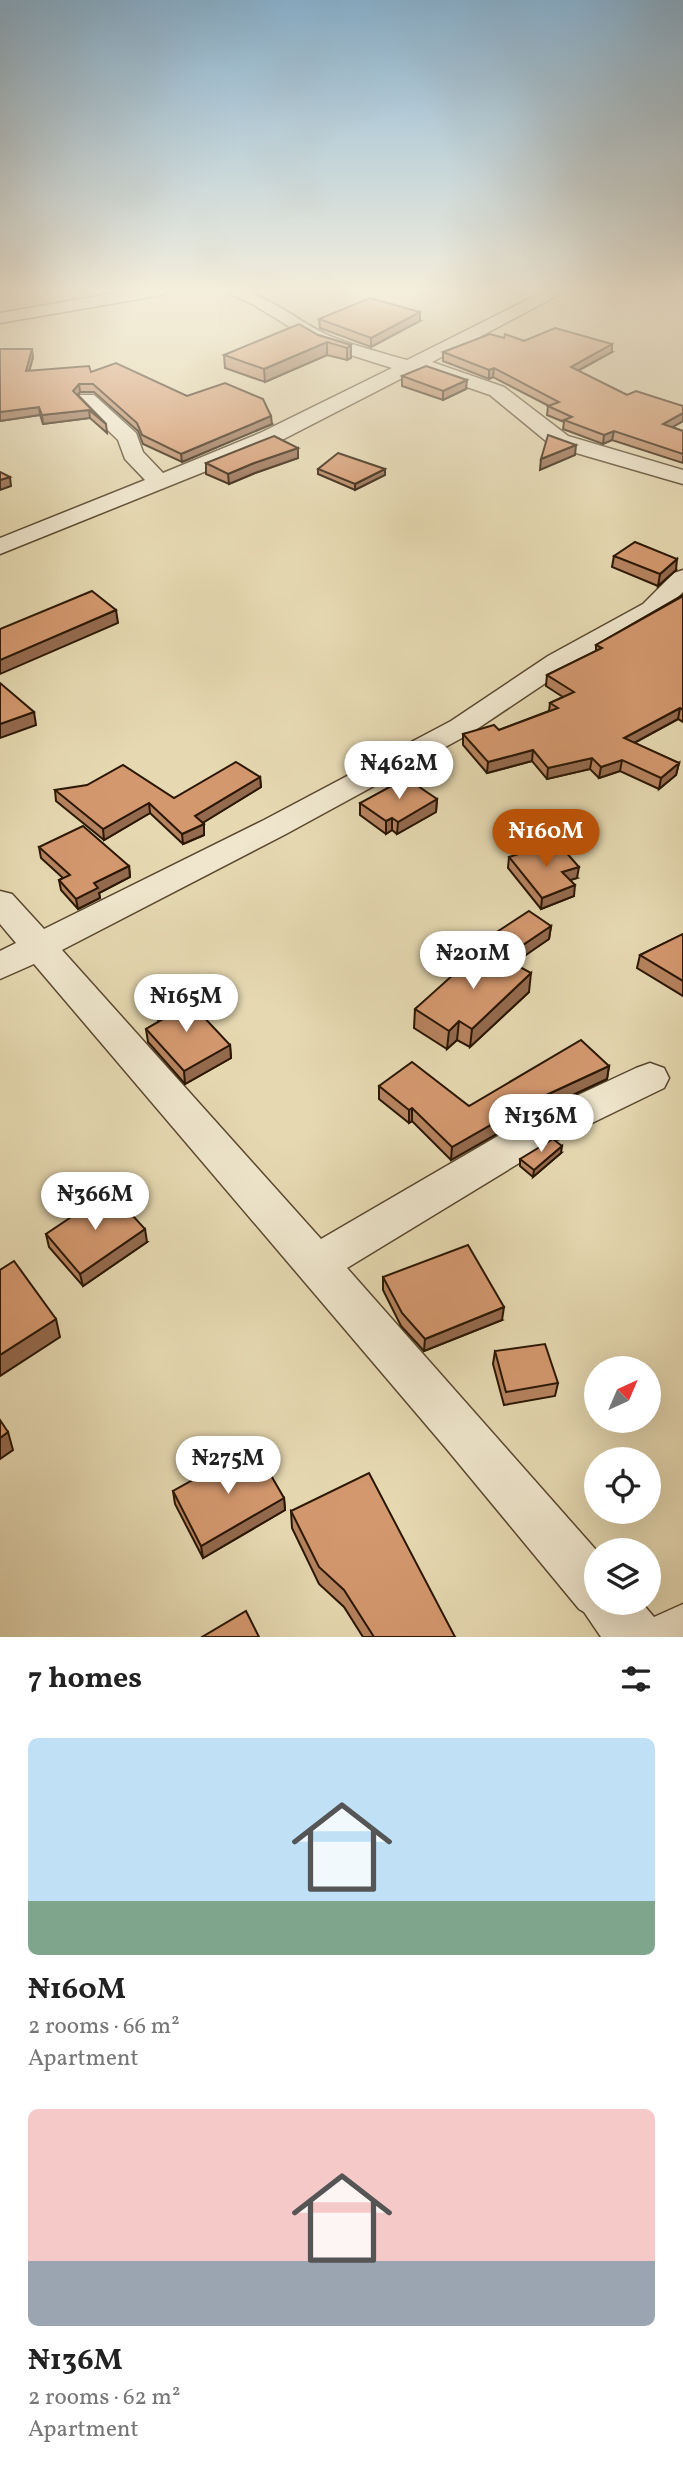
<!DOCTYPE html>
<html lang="en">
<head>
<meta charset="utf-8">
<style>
  body { margin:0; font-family:Vollkorn,serif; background:#f6f6f6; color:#222; height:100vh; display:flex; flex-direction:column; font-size:26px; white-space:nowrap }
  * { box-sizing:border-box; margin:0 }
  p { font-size:23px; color:#767676 }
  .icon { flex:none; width:38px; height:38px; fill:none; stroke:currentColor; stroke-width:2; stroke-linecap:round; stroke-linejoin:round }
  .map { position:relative; height:1637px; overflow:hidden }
  .details { display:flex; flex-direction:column; background:#fff; flex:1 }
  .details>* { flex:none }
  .needle { width:46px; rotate:44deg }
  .fabs { position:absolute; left:584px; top:1356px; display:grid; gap:14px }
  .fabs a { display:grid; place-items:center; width:77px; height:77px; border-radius:50%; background:#fff; box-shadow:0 7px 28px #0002; font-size:35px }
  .price { position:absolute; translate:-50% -60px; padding:0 16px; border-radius:24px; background:#fff; color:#222; font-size:23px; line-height:46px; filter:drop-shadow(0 2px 4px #0008) }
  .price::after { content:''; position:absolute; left:50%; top:42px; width:21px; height:16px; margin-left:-10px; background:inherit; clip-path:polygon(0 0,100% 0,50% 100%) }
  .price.on { background:#b45309; color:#fff }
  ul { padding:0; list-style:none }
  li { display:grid; align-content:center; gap:14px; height:371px; padding:0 28px }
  li span { display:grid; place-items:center; height:217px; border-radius:10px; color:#555 }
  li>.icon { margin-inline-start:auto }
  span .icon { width:126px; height:126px; fill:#fffc; stroke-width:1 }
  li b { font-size:30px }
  h2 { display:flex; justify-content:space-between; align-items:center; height:84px; padding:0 28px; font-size:30px }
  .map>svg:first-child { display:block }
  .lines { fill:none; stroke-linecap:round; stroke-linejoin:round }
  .street-casing { stroke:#5a482f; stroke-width:3 }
  .street { fill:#efe6cd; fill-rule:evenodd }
  .wall { fill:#b6835f; stroke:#2b1703; stroke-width:2 }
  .shaded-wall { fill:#946a4e; stroke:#2b1703; stroke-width:2 }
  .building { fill:#d4986f; stroke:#2b1703; stroke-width:2 }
</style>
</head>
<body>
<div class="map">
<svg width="683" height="1637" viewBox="0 0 683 1637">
  <rect width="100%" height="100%" fill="#e6d9b2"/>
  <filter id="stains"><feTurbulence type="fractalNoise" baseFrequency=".00286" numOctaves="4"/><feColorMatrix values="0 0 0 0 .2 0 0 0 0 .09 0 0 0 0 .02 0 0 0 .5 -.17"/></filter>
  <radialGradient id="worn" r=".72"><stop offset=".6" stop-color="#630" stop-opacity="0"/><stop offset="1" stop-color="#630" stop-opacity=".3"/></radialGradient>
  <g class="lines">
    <defs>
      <g id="street">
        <path d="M133,290h38l-9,5 -162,28v-10z"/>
        <path d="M222,290c46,-2 72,32 113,48 23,9 48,15 72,22l140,-70h21l-136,72 72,25 64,49 115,34v14l-131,-38 -62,-51 -72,-25 -142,73 -276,111v-16l145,-58 -20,-21 -7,-19 -38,-37 -3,-4 3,-4h14l42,38 7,19 20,21 97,-40 132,-65 -73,-23 -65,-40z"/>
        <path d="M683,570v22l-22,22 -93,54 -97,65 -185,101 -224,116 259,289 208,-121 107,-50 14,-5 14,5 5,10 -5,10 -107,52 -210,128 250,283v52h45l12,14 29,-13v33h-82l-17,-25 -5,-3 -134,-162 -411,-483 -34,15v-28l16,-8 -16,-19v-33l12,3 32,35 220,-109 187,-99 97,-65 95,-52 31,-31z"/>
      </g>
    </defs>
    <!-- street casing -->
    <use href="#street" class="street-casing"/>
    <!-- street -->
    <use href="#street" class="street"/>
  </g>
  <!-- wall -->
  <g class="wall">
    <path d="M319,319l101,2 -49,26 -51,-19z"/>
    <path d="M318,335l33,10v13l-4,2 -20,-5 -62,27 -40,-14 -1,-13z"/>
    <path d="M504,338l108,14 -34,19 49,24 56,11v15l-11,6 11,4v32l-71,-23 -9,4 -40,-15 1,-7 -17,-7 1,-9h1l-56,-29 -4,2 -46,-18v-9z"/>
    <path d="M33,357l-4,14 62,1 96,24 85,28 -90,38 -39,-18 -5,-13 -44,-39h-14l-2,3 28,29 1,9 -17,-15 -47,6 -3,-9 -40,6z"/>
    <path d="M402,376l64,13 -23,11 -41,-14z"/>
    <path d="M298,448v10l-43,15 -26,11 -23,-10v-11z"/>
    <path d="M318,469h67v6l-30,15 -37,-16z"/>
    <path d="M614,556l62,14 -18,16 -46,-19z"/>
    <path d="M683,595v127l-5,-3 -44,24 45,20 -3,12 -17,14 -39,-18 -21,7 -9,-9 -43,10 -15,-18 -45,12 -24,-28v-11l36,-4 50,-19 1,-8 13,-6 -17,-11 1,-11 49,-24v-6z"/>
    <path d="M260,777l1,10 -59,36 2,1v11l-21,9 -33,-31 -46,27 -48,-39 -1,-11 119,8z"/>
    <path d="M437,799l-1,13 -39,22 -5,-4 -6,4 -26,-19v-12z"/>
    <path d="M39,847l90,19 1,11 -31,16 1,5 -22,11 -17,-19 -2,-10 4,-2 -22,-20z"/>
    <path d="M509,857l68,21 -7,2 4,16 -33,13 -33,-41z"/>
    <path d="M551,926l-2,13 -36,24 16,29 -59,55 -13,-7 -10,9 -33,-21 1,-19 73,-60 1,-12z"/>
    <path d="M683,934v62l-46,-28 3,-13z"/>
    <path d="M157,1010l73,35 1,13 -46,26 -37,-42 -2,-13 12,-7z"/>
    <path d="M609,1066l-2,13 -79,37 -77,44 -39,-39 -3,2 -30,-24v-13l90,20z"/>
    <path d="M561,1153l-28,24 -13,-11v-7z"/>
    <path d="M46,1234l101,8 -64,44 -34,-39z"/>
    <path d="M383,1277l119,43 -78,31 -23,-25 -18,-36z"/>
    <path d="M495,1351l63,32 -3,13 -51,9 -11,-41z"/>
    <path d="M173,1491l111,7 1,12 -82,48 -28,-54z"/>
    <path d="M291,1511l164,126h-92l-19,-30 -25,-23 -27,-56z"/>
  </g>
  <!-- shaded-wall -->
  <g class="shaded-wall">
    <path d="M420,312v9l-49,26v-9z"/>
    <path d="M327,342v13l-62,27 -1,-13z"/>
    <path d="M612,344v8l-42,23 1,-8z"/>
    <path d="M351,345v13l-4,2v-12z"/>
    <path d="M32,349l1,8 -6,23 -1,-9z"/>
    <path d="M494,368l-1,9 -4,2v-9z"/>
    <path d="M467,380l-1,9 -23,11v-9z"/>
    <path d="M79,384l1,8 -6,7 -1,-8z"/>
    <path d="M39,407l1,8 -40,6v-9z"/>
    <path d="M89,410l1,8 -47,6 -1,-9z"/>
    <path d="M683,413v8l-21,12 1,-9z"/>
    <path d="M271,416l1,8 -90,38 -1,-8z"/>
    <path d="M614,431l-2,9 -9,4 1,-9z"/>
    <path d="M576,445l-1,10 -35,15 1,-11z"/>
    <path d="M298,448v10l-43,15 -26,11 -1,-10 26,-11z"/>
    <path d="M385,469v6l-30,15v-6z"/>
    <path d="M10,477l1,9 -11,4v-10z"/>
    <path d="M677,559l-1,11 -18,16 2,-12z"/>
    <path d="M116,610l2,13 -118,51v-14z"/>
    <path d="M680,708l-2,11 -55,30 1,-11z"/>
    <path d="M34,712l2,13 -36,13v-14z"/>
    <path d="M533,750l-1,11 -45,12 1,-11z"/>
    <path d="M592,758l-2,11 -43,10 1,-11z"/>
    <path d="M622,760l-2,11 -21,7 2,-11z"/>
    <path d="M679,763l-3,12 -17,14 2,-11z"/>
    <path d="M260,777l1,10 -65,40 -1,-11z"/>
    <path d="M437,799l-1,13 -39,22 1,-12z"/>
    <path d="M149,803l1,10 -46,27 -1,-11z"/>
    <path d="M392,818v12l-6,4v-13z"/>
    <path d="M204,824v11l-21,9 -1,-10z"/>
    <path d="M129,866l1,11 -31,16 1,5 -22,11 -2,-10 18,-16z"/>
    <path d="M579,867l-2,11 -16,5 1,-11z"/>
    <path d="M575,885l-1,11 -33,13 1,-11z"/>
    <path d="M551,926l-2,13 -39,27 1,-13z"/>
    <path d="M531,973l-2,19 -59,55 2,-18z"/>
    <path d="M459,1021l-2,19 -10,9 2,-18z"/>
    <path d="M230,1045l1,13 -46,26 -1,-13z"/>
    <path d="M609,1066l-2,13 -79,37 -77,44 1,-13 77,-44z"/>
    <path d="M412,1108v13l-3,2v-13z"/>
    <path d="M562,1146l-1,7 -28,24 1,-7z"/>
    <path d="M145,1229l2,13 -64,44 -3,-12z"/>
    <path d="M504,1307l-2,13 -78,31 1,-12z"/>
    <path d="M56,1319l4,18 -60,39v-21z"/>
    <path d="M8,1432l5,18 -13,9v-21z"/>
    <path d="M284,1498l1,12 -82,48 -2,-12z"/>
  </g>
  <!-- building -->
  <g class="building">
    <path d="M370,298l50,14 -49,26 -52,-19z"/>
    <path d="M299,324l19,11 33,10 -4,3 -20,-6 -63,27 -40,-14z"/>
    <path d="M555,328l57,16 -41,23 56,28 9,-4 47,15v7l-20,11 20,7v23l-69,-23 -10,4 -40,-15 8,-3 -24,-11 11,-4 -65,-34 -5,2 -46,-18 47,-18 14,4 1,-4 19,7z"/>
    <path d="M0,349h32l-6,22 63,-5 2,6 25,-9 71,33 38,-13 38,16 8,17 -90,38 -39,-19 -5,-12 -44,-39h-14l-6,7 33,33 -17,-14 -47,5 -3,-8 -39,5z"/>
    <path d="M426,366l41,14 -24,11 -41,-15z"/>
    <path d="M548,435l28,10 -35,14z"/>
    <path d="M274,436l24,12 -44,15 -26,11 -22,-11z"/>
    <path d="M338,453l47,16 -30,15 -37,-15z"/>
    <path d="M0,472l10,5 -10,3z"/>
    <path d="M635,542l42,17 -17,15 -46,-18z"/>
    <path d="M92,591l24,19 -116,50v-31z"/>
    <path d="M683,596v114l-3,-2 -56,30 55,25 -18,15 -39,-18 -21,7 -9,-9 -44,10 -15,-18 -45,12 -25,-28 31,-9 5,5 59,-22 -8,-5 24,-11 -27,-17 55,-27 -6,-3z"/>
    <path d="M0,683l34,29 -34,12z"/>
    <path d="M236,762l24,15 -65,39 9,8 -22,10 -33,-31 -46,26 -48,-39 32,-5 36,-20 51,33z"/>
    <path d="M406,778l31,21 -39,23 -6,-4 -6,3 -26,-18z"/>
    <path d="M83,826l46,40 -35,17 4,5 -22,11 -17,-19 11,-5 -31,-28z"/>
    <path d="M557,842l22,25 -17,5 13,13 -33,13 -33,-41z"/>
    <path d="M529,911l22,15 -40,27 -22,-16z"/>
    <path d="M683,934v47l-43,-26z"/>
    <path d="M484,947l47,26 -59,56 -13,-8 -10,10 -34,-22z"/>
    <path d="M184,996l46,49 -46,26 -38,-42 19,-11 -8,-8z"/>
    <path d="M581,1040l28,26 -80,37 -77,44 -40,-39 -3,2 -30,-24 33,-24 57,44z"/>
    <path d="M553,1139l9,7 -28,24 -14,-11z"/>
    <path d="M110,1191l35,38 -65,45 -34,-40z"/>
    <path d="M468,1245l36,62 -79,32 -23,-26 -19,-36z"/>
    <path d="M14,1261l42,58 -56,36v-85z"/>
    <path d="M545,1344l13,39 -52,9 -11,-41z"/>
    <path d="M0,1420l8,12 -8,6z"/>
    <path d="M254,1446l30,52 -83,48 -28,-55z"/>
    <path d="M369,1473l86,164h-81l-30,-47 -25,-23 -28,-56z"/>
    <path d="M246,1611l13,26h-57z"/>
  </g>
  <!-- sky -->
  <linearGradient id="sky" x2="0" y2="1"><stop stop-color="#89b5d5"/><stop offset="0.56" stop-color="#f4eedc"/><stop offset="1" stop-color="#f4eedc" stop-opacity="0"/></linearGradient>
  <rect width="683" height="519" fill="url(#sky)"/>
  <rect width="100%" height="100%" filter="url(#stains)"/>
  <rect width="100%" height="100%" fill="url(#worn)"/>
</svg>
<div class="fabs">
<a><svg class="needle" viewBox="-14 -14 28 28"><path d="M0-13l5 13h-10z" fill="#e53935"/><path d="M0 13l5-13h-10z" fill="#767676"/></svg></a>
<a><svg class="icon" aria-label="locate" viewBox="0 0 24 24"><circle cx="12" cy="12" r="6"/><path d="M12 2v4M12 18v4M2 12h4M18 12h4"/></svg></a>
<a><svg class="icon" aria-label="layers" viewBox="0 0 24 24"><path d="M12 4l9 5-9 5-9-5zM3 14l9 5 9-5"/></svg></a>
</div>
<b class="price" style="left:399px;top:801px">₦462M</b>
<b class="price on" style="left:546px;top:869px">₦160M</b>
<b class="price" style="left:473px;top:991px">₦201M</b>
<b class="price" style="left:186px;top:1034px">₦165M</b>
<b class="price" style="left:541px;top:1154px">₦136M</b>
<b class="price" style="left:95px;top:1232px">₦366M</b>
<b class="price" style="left:228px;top:1496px">₦275M</b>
</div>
<section class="details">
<h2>7 homes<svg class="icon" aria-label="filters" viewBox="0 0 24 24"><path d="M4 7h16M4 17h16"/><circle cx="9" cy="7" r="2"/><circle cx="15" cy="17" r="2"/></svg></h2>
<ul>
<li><span style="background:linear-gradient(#bfe0f5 75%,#7fa58c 0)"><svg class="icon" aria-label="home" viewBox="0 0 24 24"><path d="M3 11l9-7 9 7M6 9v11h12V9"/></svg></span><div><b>₦160M</b><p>2 rooms · 66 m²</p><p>Apartment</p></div></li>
<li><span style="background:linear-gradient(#f6c9c9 70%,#9aa5b1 0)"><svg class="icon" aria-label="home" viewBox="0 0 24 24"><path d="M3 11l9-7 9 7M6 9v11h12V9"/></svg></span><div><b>₦136M</b><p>2 rooms · 62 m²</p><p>Apartment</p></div></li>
</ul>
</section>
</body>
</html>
